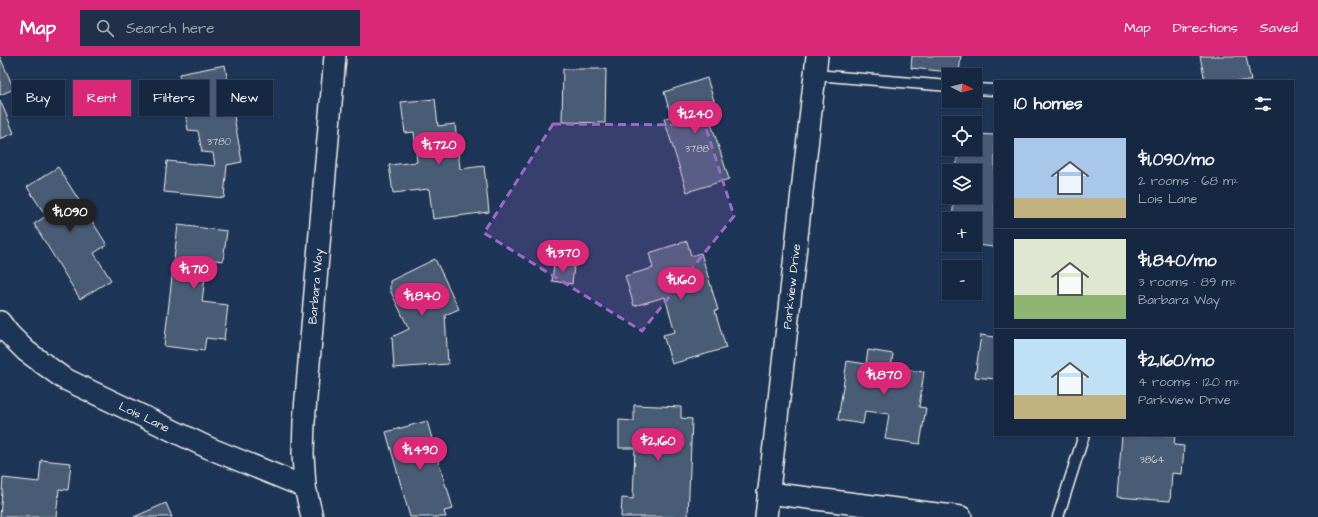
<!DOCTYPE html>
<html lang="en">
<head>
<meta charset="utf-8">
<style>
  body { margin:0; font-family:"Architects Daughter",sans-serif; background:#1f3048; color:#f1f3f6; height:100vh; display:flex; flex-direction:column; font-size:15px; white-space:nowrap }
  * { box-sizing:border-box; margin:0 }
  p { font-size:13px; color:#9ea6b1 }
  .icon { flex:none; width:22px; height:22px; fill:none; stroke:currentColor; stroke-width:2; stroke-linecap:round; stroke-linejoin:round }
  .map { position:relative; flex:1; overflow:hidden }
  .side { position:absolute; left:994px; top:24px; width:300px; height:356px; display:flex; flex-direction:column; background:#162841; border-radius:0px; box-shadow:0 1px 3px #0004,0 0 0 1px #35445a }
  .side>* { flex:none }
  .guide { position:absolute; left:12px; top:24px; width:380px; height:36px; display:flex; gap:8px }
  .needle { width:26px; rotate:96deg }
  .buttons { position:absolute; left:942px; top:12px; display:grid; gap:8px }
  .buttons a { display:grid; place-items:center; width:40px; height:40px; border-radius:0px; background:#162841; box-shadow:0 1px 3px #0004,0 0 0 1px #35445a; font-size:20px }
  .price { position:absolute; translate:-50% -34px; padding:0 9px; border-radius:14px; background:#db2777; color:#fff; font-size:13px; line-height:26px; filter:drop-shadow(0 1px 2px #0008) }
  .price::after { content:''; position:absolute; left:50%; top:24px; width:12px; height:9px; margin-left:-6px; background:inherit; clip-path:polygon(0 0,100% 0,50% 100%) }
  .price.current { background:#222; color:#fff }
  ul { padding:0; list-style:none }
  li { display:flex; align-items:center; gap:12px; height:100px; padding:0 20px }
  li+li { border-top:1px solid #35445a }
  li span { display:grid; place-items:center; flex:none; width:112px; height:80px; border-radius:0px; color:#555 }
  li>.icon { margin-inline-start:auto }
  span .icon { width:48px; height:48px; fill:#fffc; stroke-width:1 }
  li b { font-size:17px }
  h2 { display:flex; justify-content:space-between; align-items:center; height:48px; padding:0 20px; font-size:17px }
  .pill { padding:0 14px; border-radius:0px; background:#162841; box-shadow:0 1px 3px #0004,0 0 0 1px #35445a; font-size:14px; line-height:36px }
  .pill.current { background:#db2777; color:#fff }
  header { display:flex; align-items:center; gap:24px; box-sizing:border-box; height:56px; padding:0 20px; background:#db2777; color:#fff }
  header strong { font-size:19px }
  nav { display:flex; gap:22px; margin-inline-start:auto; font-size:14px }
  .search { width:280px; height:36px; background:#1f3048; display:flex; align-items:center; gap:10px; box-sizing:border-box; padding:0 14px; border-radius:0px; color:#9ea6b1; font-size:15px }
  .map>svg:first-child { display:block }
  .building { fill:#485b74; stroke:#f4f1e8 }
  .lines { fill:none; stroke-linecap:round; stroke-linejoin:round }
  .service-casing { stroke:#f4f1e8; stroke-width:13 }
  .minor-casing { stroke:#f4f1e8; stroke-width:24 }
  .service { stroke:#1d3557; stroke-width:10 }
  .minor { stroke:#1d3557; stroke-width:21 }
  .marked { fill:#9f67cb; fill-opacity:0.2; stroke:#9f67cb; stroke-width:3; stroke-dasharray:8 5; stroke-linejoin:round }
  .labels { text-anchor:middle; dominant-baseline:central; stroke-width:3; stroke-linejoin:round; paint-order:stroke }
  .number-label { font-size:10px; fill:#c9cccb }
  .street-label { font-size:12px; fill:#f4f1e8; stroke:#1d3557 }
</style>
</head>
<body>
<header>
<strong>Map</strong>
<div class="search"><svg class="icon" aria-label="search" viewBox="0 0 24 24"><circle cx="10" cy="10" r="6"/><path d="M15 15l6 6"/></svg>Search here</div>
<nav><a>Map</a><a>Directions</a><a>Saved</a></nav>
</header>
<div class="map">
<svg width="1318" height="461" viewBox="0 0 1318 461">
  <rect width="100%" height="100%" fill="#1d3557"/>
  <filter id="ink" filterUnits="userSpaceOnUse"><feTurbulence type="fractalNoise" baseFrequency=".025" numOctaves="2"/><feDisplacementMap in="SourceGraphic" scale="8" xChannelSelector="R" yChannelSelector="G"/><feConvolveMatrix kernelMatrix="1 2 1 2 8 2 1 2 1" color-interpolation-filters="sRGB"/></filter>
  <g filter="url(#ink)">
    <!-- building -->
    <g class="building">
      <path d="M912,0h49l-2,17 -48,-5z"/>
      <path d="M1200,0h46l5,25h-46z"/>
      <path d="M0,1l14,32 -14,6z"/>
      <path d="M225,9l17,97 -15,3 -3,33 -60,-6 3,-31 48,5 -2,-13 -11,-1 -4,-21 -10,-1 -9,-56z"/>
      <path d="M563,13h43l-1,54 -43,-1z"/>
      <path d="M707,22l12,39 -9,3 19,59 -42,13 -23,-73 7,-3 -7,-24z"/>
      <path d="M435,43l3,27 17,-2 5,45 24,-3 5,46 -56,7 -4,-30 -36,4 -4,-28 28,-3 -3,-30 -9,1 -4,-31z"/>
      <path d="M0,44l14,33 -14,6z"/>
      <path d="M975,78l20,1v112l-20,-2v-26h-23l2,-19 10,1v-4h11v-26h-19l2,-22h17z"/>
      <path d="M58,111l49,78 -13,8 17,27 -31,19 -46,-75 12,-8 -19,-29z"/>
      <path d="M178,169l49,6 -4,30 -16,-2 -5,43 26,3 -4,35 -18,-2 -2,13 -40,-5z"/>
      <path d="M687,185l4,15 10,-3 17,57 -3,1 11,37 -54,16 -9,-29 12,-3 -10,-35 -31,9 -9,-30 28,-8 -4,-15z"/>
      <path d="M435,203l24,50 -14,6 3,49 -54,4 -2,-31 17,-8 -19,-39v-9z"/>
      <path d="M554,208l20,2 -2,18 -20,-3z"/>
      <path d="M981,279l14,2v42l-20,-2z"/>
      <path d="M868,294l25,4 -2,13 33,5 -5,35 7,1 -6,36 -35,-5 4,-25 -24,-3 -2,13 -25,-4 9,-59 19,3z"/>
      <path d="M634,349l47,2v11l11,1 -4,98h-67l1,-19 11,1 2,-51h-16v-28l15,1z"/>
      <path d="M427,365l19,66h1l6,22 -9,2 2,6h-36l-24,-85z"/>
      <path d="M1122,379h53l-1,10 10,1 -2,28 -10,-1 -2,28 -53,-4z"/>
      <path d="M41,404l30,3 -3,27 -9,-1 -3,28h-56l3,-39 36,4z"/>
      <path d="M166,447l6,14h-38z"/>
    </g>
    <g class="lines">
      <defs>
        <g id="service">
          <path d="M815,19l134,11"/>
          <path d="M975,33l20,1"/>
          <path d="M1058,461l26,-82"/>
        </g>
        <g id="minor">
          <path id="s1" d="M0,266l9,12 17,17 37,27 146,70 96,39"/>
          <path d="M768,437l193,24"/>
          <path id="s2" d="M312,461l-7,-30 -2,-33 1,-32 31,-366"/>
          <path id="s3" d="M766,461l51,-461"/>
        </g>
      </defs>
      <!-- service casing -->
      <use href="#service" class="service-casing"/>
      <!-- minor casing -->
      <use href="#minor" class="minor-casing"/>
      <!-- service -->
      <use href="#service" class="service"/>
      <!-- minor -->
      <use href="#minor" class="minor"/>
    </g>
  </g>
  <!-- marked area -->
  <path class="marked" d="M553,68l152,1 29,91 -92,115 -158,-98z"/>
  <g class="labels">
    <!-- number labels -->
    <g class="number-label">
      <text x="219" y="86">3780</text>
      <text x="697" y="93">3788</text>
      <text x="1152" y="404">3864</text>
    </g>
    <!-- street labels -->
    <g class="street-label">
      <text stroke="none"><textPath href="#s3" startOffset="232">Parkview Drive</textPath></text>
      <text stroke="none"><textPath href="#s2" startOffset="232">Barbara Way</textPath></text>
      <text stroke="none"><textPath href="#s1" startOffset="175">Lois Lane</textPath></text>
    </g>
  </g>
</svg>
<div class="buttons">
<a><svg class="needle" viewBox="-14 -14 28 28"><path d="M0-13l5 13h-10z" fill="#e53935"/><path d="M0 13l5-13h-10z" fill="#9ea6b1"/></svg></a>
<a><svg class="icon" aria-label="locate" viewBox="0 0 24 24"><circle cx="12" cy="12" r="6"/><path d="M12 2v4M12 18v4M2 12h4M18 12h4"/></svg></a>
<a><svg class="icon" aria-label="layers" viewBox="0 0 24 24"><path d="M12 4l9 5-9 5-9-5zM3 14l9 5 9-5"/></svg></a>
<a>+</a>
<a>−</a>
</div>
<b class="price" style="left:695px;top:79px">$1,240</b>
<b class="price" style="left:439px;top:110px">$1,720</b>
<b class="price current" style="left:70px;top:177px">$1,090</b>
<b class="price" style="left:563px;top:218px">$1,370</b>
<b class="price" style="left:194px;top:234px">$1,710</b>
<b class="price" style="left:681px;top:245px">$1,160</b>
<b class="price" style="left:422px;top:261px">$1,840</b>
<b class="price" style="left:884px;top:340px">$1,870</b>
<b class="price" style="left:658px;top:406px">$2,160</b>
<b class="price" style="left:420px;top:415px">$1,490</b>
<div class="guide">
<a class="pill">Buy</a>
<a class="pill current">Rent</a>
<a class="pill">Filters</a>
<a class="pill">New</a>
</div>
<section class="side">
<h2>10 homes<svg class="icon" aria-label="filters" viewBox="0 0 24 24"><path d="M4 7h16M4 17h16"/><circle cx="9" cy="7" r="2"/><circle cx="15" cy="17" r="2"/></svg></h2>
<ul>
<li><span style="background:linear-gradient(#a9c7e8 75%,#c2b280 0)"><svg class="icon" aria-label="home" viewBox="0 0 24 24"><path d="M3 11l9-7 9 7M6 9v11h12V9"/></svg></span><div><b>$1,090/mo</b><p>2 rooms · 68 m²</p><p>Lois Lane</p></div></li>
<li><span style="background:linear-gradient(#dfe7d0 70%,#8fb573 0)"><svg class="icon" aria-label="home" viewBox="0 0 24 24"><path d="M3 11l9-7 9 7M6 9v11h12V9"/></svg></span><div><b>$1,840/mo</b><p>3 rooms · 89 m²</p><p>Barbara Way</p></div></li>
<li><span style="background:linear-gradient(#bfe0f5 70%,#c2b280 0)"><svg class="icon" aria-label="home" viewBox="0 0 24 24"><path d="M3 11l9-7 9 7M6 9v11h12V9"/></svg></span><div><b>$2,160/mo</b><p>4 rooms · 120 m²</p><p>Parkview Drive</p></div></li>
</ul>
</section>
</div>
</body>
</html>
